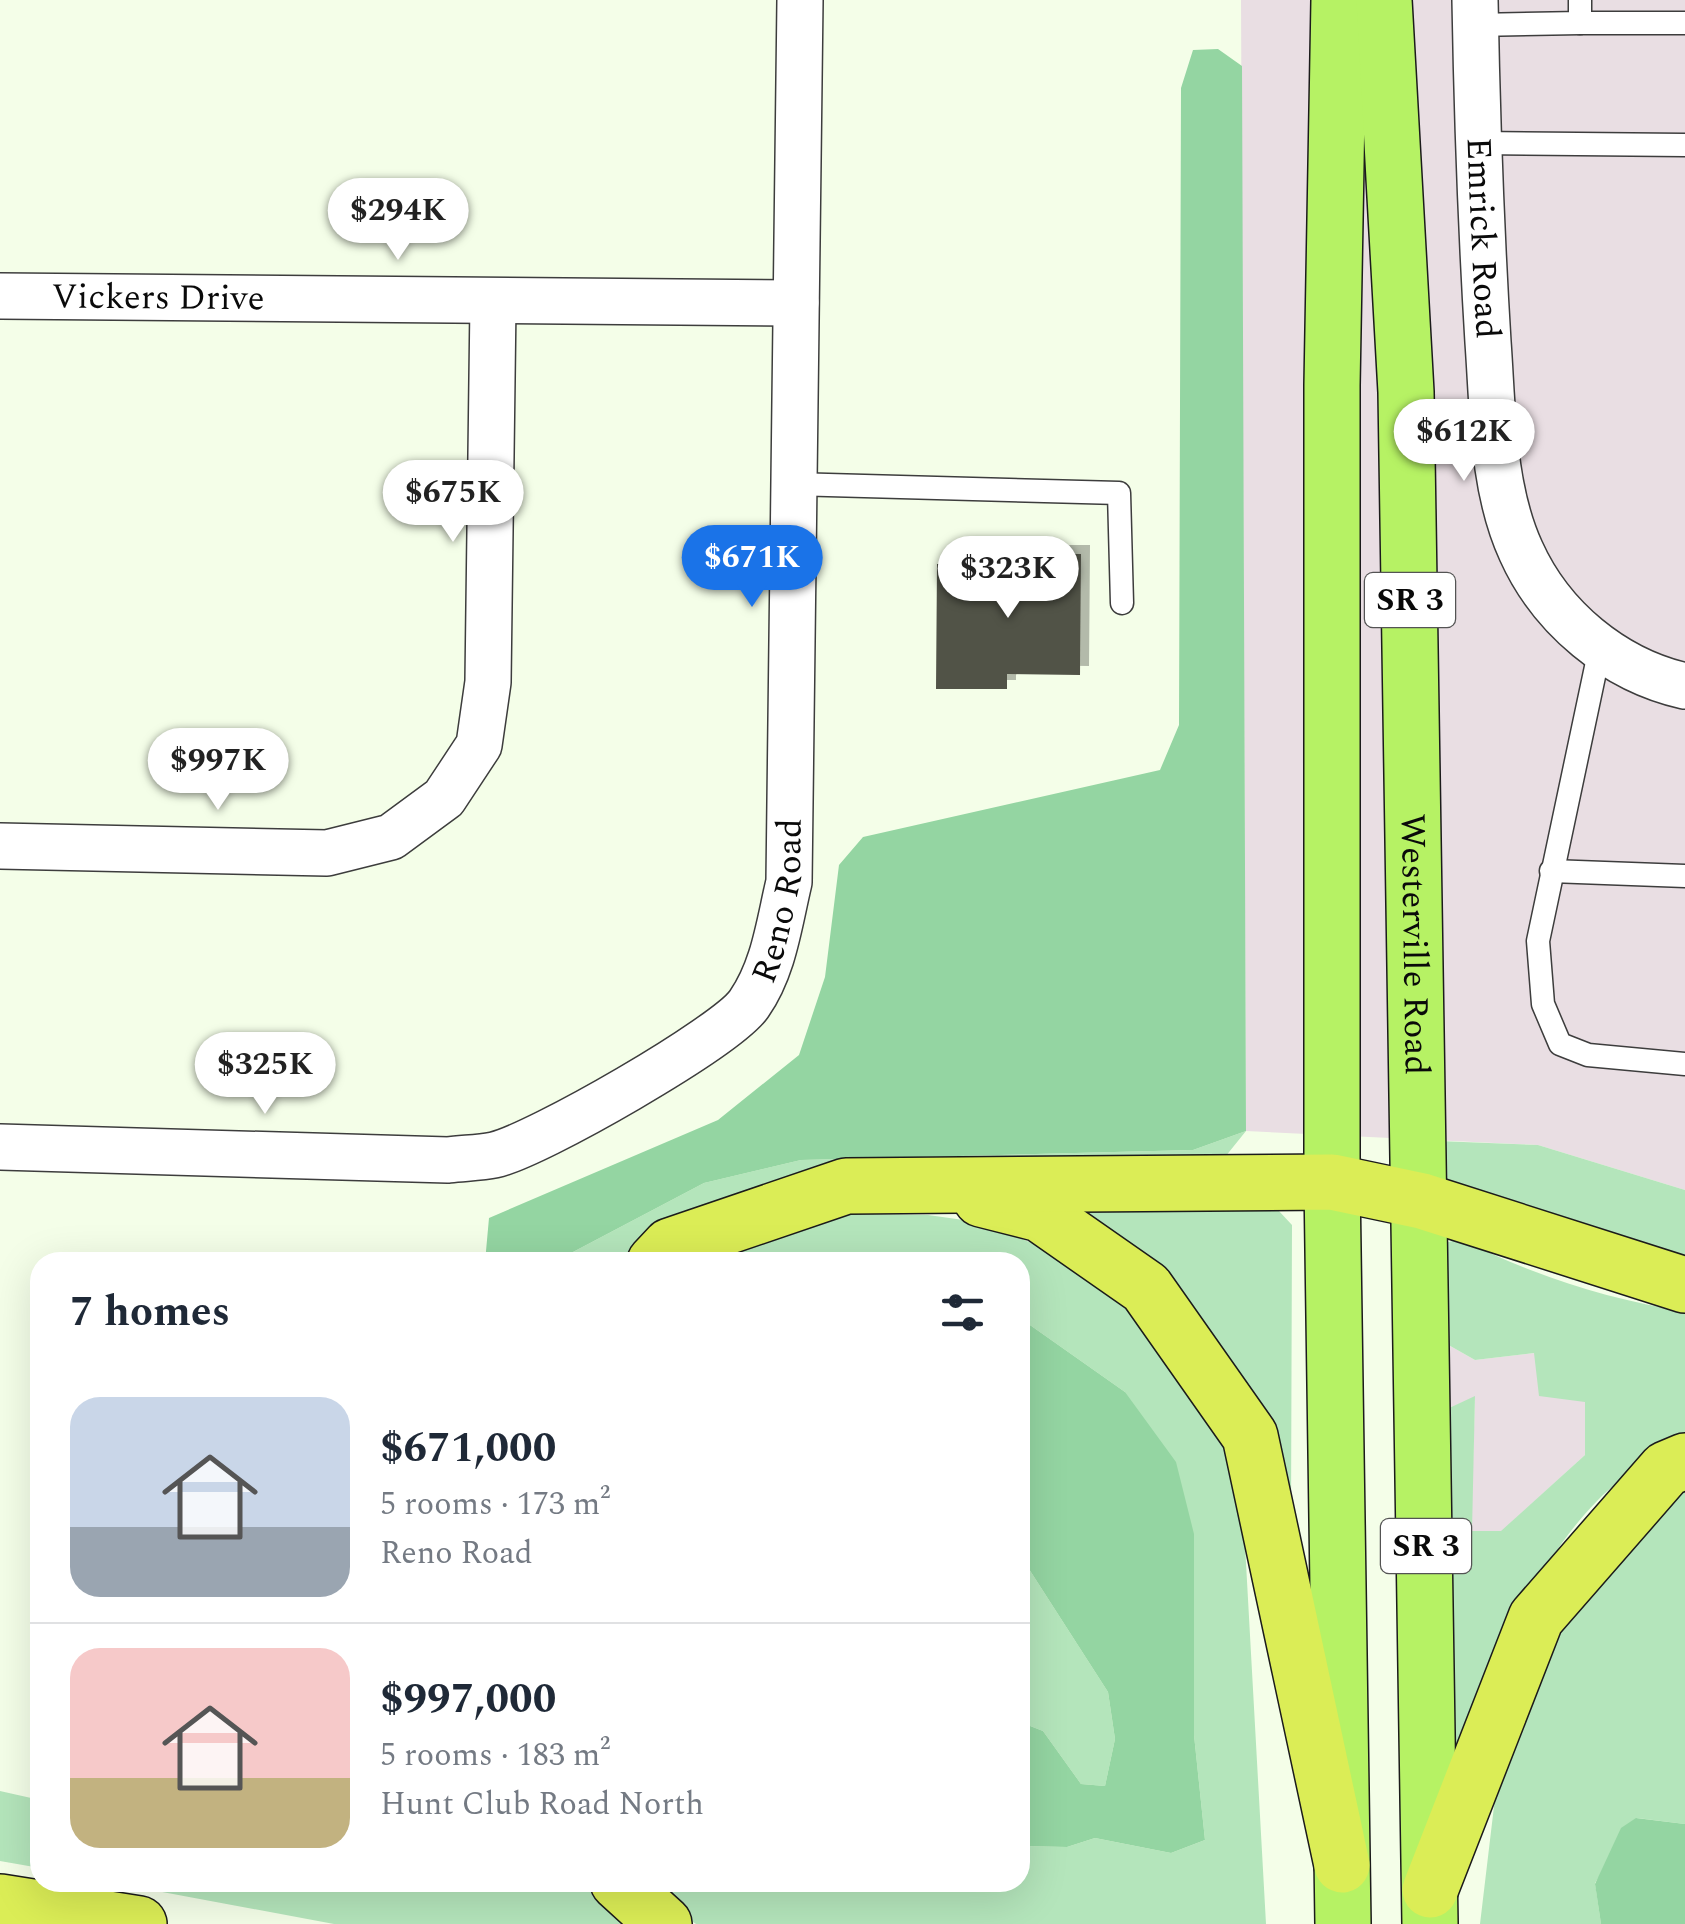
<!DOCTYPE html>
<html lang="en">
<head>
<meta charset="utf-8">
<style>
  body { margin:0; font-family:Spectral,serif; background:#f6f6f7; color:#1f2937; height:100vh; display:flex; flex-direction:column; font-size:38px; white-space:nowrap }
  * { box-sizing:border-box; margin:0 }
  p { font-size:32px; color:#747a83 }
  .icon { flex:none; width:55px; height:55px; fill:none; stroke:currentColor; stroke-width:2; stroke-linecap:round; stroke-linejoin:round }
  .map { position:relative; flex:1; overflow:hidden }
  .details { position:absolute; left:30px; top:1252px; width:1000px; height:640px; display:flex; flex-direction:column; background:#fff; border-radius:30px; box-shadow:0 10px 40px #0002 }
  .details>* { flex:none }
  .price { position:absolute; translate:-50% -85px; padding:0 22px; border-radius:35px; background:#fff; color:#222; font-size:32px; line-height:65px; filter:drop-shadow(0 2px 5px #0008) }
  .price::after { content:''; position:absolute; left:50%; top:60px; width:30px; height:22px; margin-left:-15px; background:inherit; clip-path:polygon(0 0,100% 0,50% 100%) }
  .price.on { background:#1a73e8; color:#fff }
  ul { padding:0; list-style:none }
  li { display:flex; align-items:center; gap:30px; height:250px; padding:0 40px }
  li+li { border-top:2px solid #e0e1e3 }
  li span { display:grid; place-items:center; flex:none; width:280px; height:200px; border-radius:30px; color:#555 }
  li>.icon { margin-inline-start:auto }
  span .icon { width:120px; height:120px; fill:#fffc; stroke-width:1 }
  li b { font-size:42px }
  h2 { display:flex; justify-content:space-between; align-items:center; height:120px; padding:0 40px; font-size:42px }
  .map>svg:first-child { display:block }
  .industrial { fill:#e9dee3 }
  .green { fill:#b4e5bb }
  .forest { fill:#94d5a2 }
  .building { fill:#515247; filter:url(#shadow) }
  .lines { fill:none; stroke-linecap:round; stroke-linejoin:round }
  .service-casing { stroke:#3d3d3d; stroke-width:25 }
  .minor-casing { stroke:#3d3d3d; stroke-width:48 }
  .primary-casing { stroke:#1b1b1b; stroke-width:58 }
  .motorway-casing { stroke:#1b1b1b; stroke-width:58 }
  .service { stroke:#fff; stroke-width:22 }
  .minor { stroke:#fff; stroke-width:45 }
  .primary { stroke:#b6f264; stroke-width:55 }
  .motorway { stroke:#dbed56; stroke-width:55 }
  .labels { text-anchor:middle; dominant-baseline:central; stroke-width:10; stroke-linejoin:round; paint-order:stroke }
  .shield { fill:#fff; stroke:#545454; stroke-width:2.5 }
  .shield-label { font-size:32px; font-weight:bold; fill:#0a0a0a }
  .street-label { font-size:35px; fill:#0a0a0a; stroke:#fff }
</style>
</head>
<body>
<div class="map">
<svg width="1685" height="1924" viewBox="0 0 1685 1924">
  <defs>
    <filter id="shadow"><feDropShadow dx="9" dy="-9" stdDeviation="0" flood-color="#0004"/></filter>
  </defs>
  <rect width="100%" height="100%" fill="#f4fee8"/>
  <!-- industrial -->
  <g class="industrial">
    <path d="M1241,0h444v1190l-147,-45 -292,-14z"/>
    <path d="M1445,1343l30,17 60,-7 50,48v54l-83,76h-31l4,-134 -28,12z"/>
  </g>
  <!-- green -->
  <g class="green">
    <path d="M1246,1131l-25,31 -397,11 -54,10 -69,25 -86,54h-61l150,-79 97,-23 392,-10z"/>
    <path d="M1438,1141l100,4 147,45v76l-240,-83z"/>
    <path d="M1278,1210l14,15 -1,293c-10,-34 -16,-73 -31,-105 -39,-85 -106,-134 -176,-192l3,-10z"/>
    <path d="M854,1214l74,1 57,8 72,31 89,65 83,125 15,83 22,397h-570l-59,-41 383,-1v-36l47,1 28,-9 76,15 34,-13 -11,-105 -69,-343 -105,-74v-56h-323l92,-37z"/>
    <path d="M1460,1239c71,35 147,61 225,72v126c-21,14 -45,26 -64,42 -83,68 -118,174 -161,268h-15l2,-338 28,-13 -3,135h29l84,-76v-53l-46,-6 -5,-43 -59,7 -30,-17 -4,-99z"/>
    <path d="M1685,1483v341l-48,-6 -42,65 6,41h-121l15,-126 50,-151z"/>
    <path d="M1020,1555l88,137 7,47 -10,47 -24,-2 -38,-53 -23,-9z"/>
    <path d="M0,1791l40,9v68l-40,-7z"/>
    <path d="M114,1883h468l49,41h-297z"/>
  </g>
  <!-- forest -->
  <g class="forest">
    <path d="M1218,49l24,17 4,1065 -53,19 -392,10 -97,23 -150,79h-69l4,-44 229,-98 81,-65 26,-78 14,-112 24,-28 297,-67 19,-45 2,-637 12,-38z"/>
    <path d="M1020,1318l105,74 51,70 18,72v201l11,105 -34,13 -76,-15 -28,9 -47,-1v-124l23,9 38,53 24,2 10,-47 -7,-47 -88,-137z"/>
    <path d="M1636,1818l49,6v100h-84l-6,-40 26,-56z"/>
  </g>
  <!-- building -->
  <path class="building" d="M1025,554h56l-1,121 -73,-1v15h-71l1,-125h87z"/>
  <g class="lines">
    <defs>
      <g id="service">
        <path d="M1580,23h105"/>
        <path d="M1475,25l105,-2v-23"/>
        <path d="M1479,143l206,2"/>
        <path d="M792,484l327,9 3,110"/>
        <path d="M1600,648l-62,293 5,63 17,40 28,11 97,9"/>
        <path d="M1551,871l134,5"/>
      </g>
      <g id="minor">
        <path id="s1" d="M1475,0c2,114 6,228 13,342 5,68 4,146 33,209 30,67 93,119 164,135"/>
        <path id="s2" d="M0,296l796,7"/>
        <path d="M0,846l327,7 64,-16 53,-39 35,-53 9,-63 5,-379"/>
        <path id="s3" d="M0,1147l448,13c15,-2 31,-2 46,-5 42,-9 232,-118 255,-151 25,-36 30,-80 40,-122l11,-882"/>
      </g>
      <g id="primary">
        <path d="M1339,0l-7,385v797l11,742"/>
        <path id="s4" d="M1384,0l22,392 24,1532"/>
      </g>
      <g id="motorway">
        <path d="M981,1199l59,15 106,74 104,148 92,429"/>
        <path d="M655,1262l15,-16 176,-60 486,-4 90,19 263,84"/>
        <path d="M618,1882l46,42"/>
        <path d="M1430,1890l106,-272 130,-149 19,-8"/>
        <path d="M0,1902l139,22"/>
      </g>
    </defs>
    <!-- service casing -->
    <use href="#service" class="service-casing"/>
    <!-- minor casing -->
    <use href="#minor" class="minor-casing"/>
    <!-- primary casing -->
    <use href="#primary" class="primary-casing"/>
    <!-- motorway casing -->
    <use href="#motorway" class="motorway-casing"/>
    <!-- service -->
    <use href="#service" class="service"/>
    <!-- minor -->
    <use href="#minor" class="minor"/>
    <!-- primary -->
    <use href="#primary" class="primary"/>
    <!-- motorway -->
    <use href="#motorway" class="motorway"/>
  </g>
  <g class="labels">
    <!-- shield labels -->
    <g class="shield">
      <rect x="1365" y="573" width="90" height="54" rx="8"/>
      <rect x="1381" y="1519" width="90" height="54" rx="8"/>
    </g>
    <g class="shield-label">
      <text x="1410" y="600">SR 3</text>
      <text x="1426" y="1546">SR 3</text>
    </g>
    <!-- street labels -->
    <g class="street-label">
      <text stroke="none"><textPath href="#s1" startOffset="238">Emrick Road</textPath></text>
      <text stroke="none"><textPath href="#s2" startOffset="158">Vickers Drive</textPath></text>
      <text stroke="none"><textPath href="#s3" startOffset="902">Reno Road</textPath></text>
      <text stroke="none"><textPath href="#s4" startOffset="945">Westerville Road</textPath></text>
    </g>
  </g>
</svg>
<b class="price" style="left:398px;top:263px">$294K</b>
<b class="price" style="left:1464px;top:484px">$612K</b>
<b class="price" style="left:453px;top:545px">$675K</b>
<b class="price on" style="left:752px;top:610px">$671K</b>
<b class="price" style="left:1008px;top:621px">$323K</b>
<b class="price" style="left:218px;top:813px">$997K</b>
<b class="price" style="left:265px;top:1117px">$325K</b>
<section class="details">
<h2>7 homes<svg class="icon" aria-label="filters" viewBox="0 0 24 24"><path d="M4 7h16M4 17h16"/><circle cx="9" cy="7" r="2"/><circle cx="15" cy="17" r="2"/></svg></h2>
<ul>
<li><span style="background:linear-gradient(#c9d6e8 65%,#9aa5b1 0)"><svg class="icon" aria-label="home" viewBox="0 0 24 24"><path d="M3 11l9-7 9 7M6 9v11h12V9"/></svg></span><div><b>$671,000</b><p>5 rooms · 173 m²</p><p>Reno Road</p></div></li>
<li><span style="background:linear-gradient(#f6c9c9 65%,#c2b280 0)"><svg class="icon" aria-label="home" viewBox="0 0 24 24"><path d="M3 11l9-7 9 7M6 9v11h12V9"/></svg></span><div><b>$997,000</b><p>5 rooms · 183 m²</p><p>Hunt Club Road North</p></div></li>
</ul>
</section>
</div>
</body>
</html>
